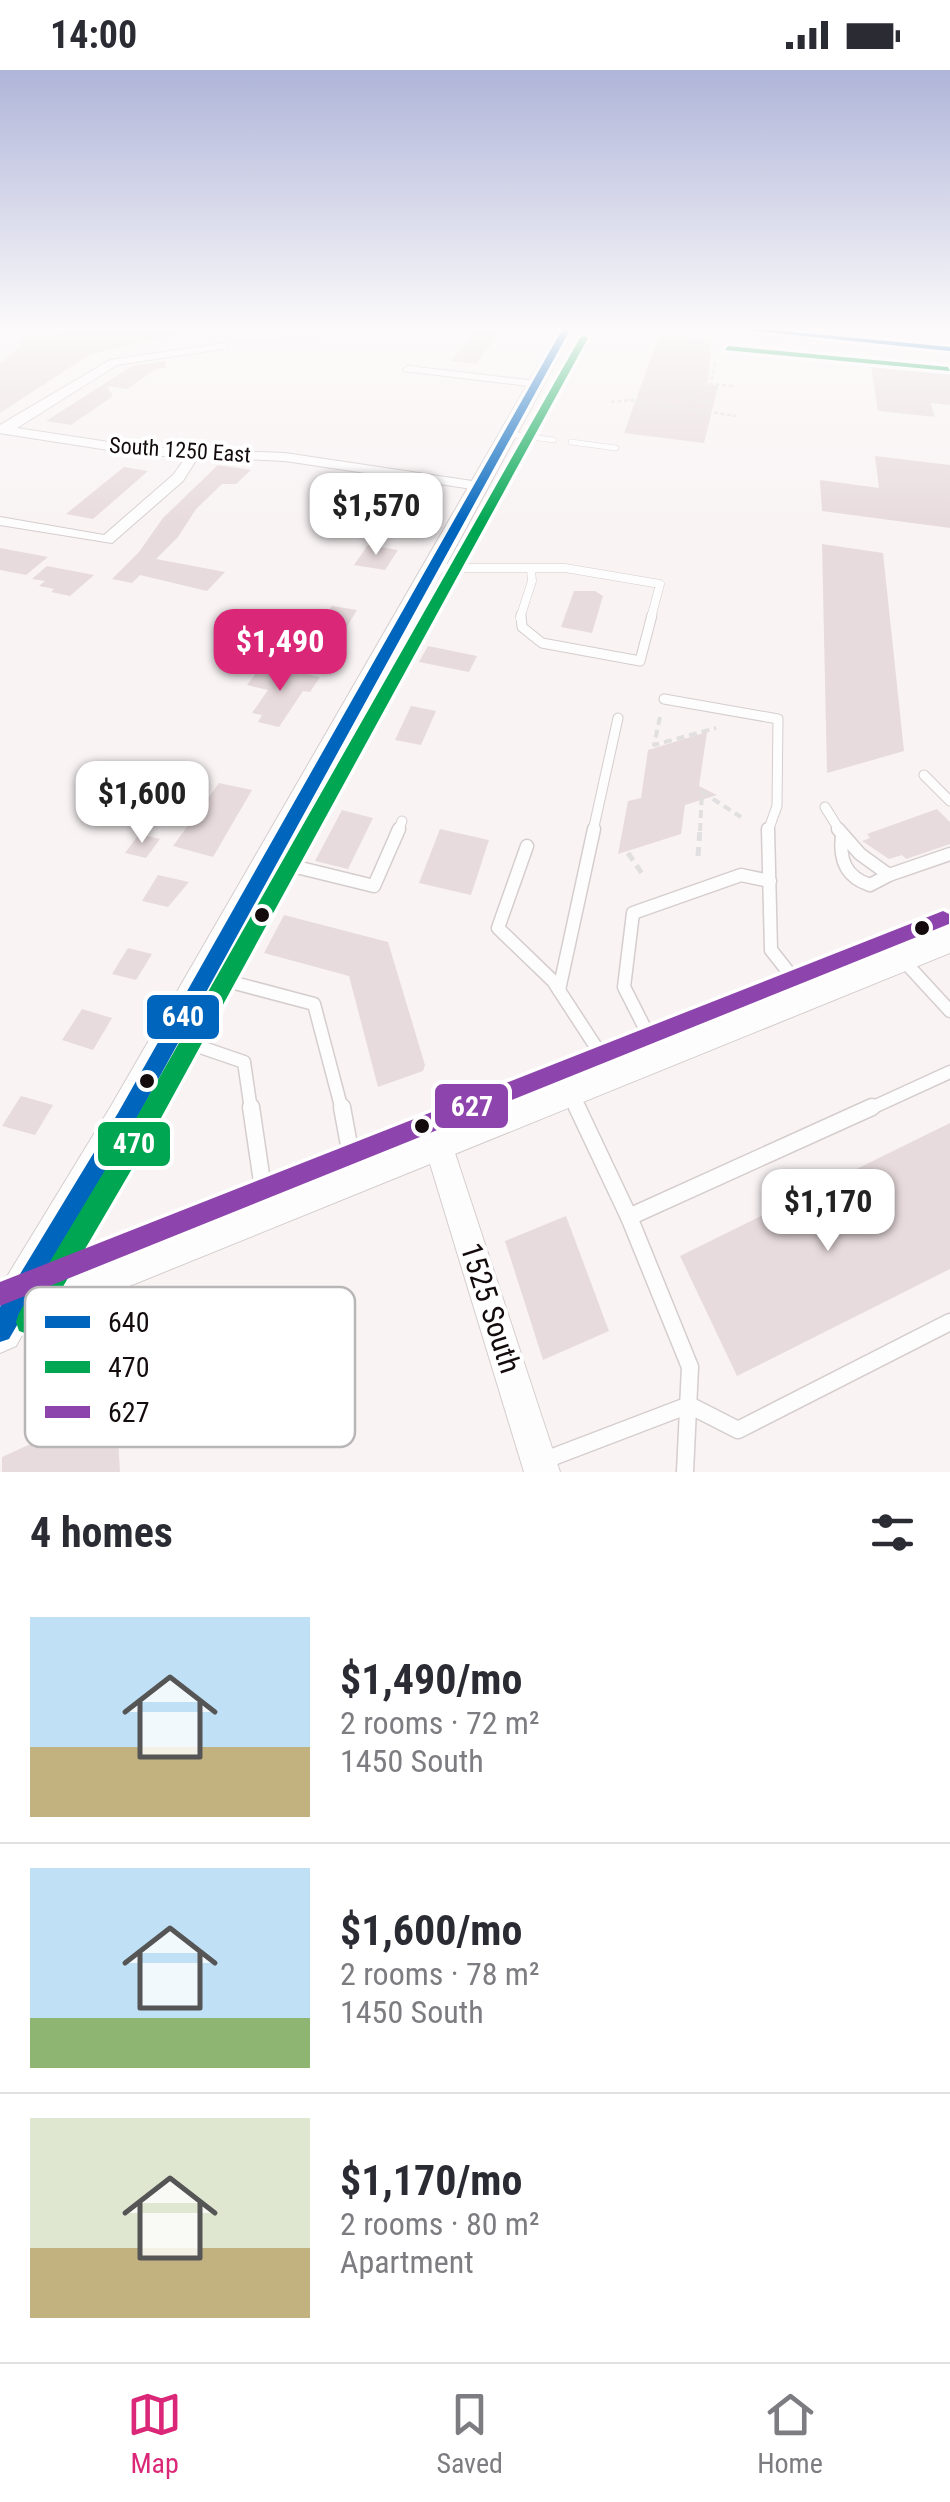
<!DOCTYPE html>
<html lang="en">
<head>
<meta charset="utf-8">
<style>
  body { margin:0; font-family:"Roboto Condensed",sans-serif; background:#f2f2f3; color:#2b2b33; height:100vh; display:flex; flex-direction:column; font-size:38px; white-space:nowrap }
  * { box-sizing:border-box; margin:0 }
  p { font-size:32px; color:#7c7c81 }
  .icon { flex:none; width:55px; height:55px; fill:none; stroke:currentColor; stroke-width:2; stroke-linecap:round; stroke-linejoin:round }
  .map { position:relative; height:1402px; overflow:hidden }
  .side { display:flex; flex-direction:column; background:#fff; flex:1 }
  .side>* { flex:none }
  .price { position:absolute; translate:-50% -85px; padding:0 22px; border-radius:20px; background:#fff; color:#222; font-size:32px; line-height:65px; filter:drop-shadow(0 2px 5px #0008) }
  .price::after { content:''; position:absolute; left:50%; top:60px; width:30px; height:22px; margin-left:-15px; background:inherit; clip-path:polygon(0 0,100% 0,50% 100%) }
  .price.selected { background:#db2777; color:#fff }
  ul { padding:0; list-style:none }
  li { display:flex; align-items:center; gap:30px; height:250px; padding:0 30px }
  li+li { border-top:2px solid #e1e1e2 }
  li span { display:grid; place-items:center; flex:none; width:280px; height:200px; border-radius:0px; color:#555 }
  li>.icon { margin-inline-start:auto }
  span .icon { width:120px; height:120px; fill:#fffc; stroke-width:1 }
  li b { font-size:42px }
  h2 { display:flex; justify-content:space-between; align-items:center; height:120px; padding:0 30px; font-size:42px }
  .status { display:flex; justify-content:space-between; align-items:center; height:70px; padding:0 50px; background:#fff; direction:ltr }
  .status svg { height:28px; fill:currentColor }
  .tabs { display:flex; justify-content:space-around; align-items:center; height:140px; border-top:2px solid #e1e1e2; background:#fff; font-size:28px; color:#7c7c81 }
  .tabs a { display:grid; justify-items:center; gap:5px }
  .tabs .selected { color:#db2777 }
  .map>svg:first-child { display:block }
  .building { fill:#e8dbdd }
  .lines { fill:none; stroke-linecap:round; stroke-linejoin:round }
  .lane-far4-casing { stroke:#d5cdce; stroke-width:6 }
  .lane-far3-casing { stroke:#d5cdce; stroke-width:9 }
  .lane-far2-casing { stroke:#d5cdce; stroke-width:11 }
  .lane-far1-casing { stroke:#d5cdce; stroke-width:15 }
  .lane-casing { stroke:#d5cdce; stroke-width:19 }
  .street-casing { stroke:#d5cdce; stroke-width:2 }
  .secondary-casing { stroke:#d5cdce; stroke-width:2 }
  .path-far2 { stroke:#e1dfe0; stroke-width:2.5; stroke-dasharray:4 2.5; stroke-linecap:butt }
  .path-far1 { stroke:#e1dfe0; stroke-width:4; stroke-dasharray:8 5; stroke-linecap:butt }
  .path { stroke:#e1dfe0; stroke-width:5; stroke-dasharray:9 6; stroke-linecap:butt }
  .lane-far4 { stroke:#fefdfd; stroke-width:5 }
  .lane-far3 { stroke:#fefdfd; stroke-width:8 }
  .lane-far2 { stroke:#fefdfd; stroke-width:9 }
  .lane-far1 { stroke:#fefdfd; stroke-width:12 }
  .lane { stroke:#fefdfd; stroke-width:16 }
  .street { fill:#fefdfd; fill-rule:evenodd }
  .secondary { fill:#fefdfd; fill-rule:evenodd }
  .bus-1-casing { stroke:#fff; stroke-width:7 }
  .bus-2-casing { stroke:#fff; stroke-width:7 }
  .bus-3-casing { stroke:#fff; stroke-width:7 }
  .bus-1 { fill:#0065bd; fill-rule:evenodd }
  .bus-2 { fill:#00a651; fill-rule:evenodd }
  .bus-3 { fill:#8e44ad; fill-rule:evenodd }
  .bus-dot { fill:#130b0c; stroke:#fff; stroke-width:4 }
  .labels { text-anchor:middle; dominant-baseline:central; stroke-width:8; stroke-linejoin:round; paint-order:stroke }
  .far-street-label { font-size:22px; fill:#130b0c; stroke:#fff }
  .near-street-label { font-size:30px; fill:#130b0c; stroke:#fff }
  .key { fill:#fff; stroke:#b8b6b6; stroke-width:2.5 }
  .key-label { font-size:28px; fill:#130b0c }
  .line-badge { stroke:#fff; stroke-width:4 }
  .badge-label { font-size:28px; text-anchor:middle; font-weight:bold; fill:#fff }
</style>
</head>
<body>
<div class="status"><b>14:00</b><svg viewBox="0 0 49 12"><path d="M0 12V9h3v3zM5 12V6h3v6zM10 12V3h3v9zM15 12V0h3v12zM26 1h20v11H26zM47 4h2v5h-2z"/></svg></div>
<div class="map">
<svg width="950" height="1402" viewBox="0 0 950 1402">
  <rect width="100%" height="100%" fill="#f9f3f4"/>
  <!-- building -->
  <g class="building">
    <path d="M122,258h56l1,6 -90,21 -89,58v-49l20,-17 1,-10z"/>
    <path d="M478,258l23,3 -25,33 -25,-3z"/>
    <path d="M659,266l52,5 -3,44 10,1 -14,57 -80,-10z"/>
    <path d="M870,289l80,11v35l-19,-2 4,14 -57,-6z"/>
    <path d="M165,291l1,7 -10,1 -29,20 -20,-3 6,10 -42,29 -25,-4 86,-55z"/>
    <path d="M875,386l75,9v63l-128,-17 -2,-31 59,8z"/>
    <path d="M218,395l33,5 -15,14h-14l-26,25 -18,28 -22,22 69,13 -18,19 -67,-16 -8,8 -20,-4 27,-27 24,-34z"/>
    <path d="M124,397l24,4 -55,48 -27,-5z"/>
    <path d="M356,416l62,10h20l-14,24 -20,-3 4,-6 -9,-2 -57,-5z"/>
    <path d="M822,474l61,9 21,198 -77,22z"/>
    <path d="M368,475l30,5 -13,20 -31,-5z"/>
    <path d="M0,478l48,9 -22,18 -26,-5z"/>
    <path d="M47,496l47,9 -24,21 -19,-4 3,-3 -15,-3 6,-5 -13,-2z"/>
    <path d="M574,521h21l8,5 -11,37 -31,-6z"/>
    <path d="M332,536l25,4 -20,33 -25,-5z"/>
    <path d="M428,576l49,10 -8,16 -50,-10z"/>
    <path d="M259,599l30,7 3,-5 28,6 -10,15 -7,-1 -24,36 -21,-5 4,-7 -10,-2 16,-23 -21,-5z"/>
    <path d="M411,636l25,5 -15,34 -26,-5z"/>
    <path d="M707,662l-8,54 18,9 -32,10 -4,29 -63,20 10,-53 13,-3 7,-48z"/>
    <path d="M219,713l33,7 -39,67 -40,-11z"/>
    <path d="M937,739l13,13v22l-44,15 -4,-4 -13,4 -27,-18 8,-3 -3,-4z"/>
    <path d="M342,740l31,8 -25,51 -33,-8z"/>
    <path d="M440,759l49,11 -18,55 -52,-12z"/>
    <path d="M139,764l21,5 -14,19 -21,-5z"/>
    <path d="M158,805l31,7 -21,25 -26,-6z"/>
    <path d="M284,845l104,27 37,123 -2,6 -45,16 -29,-111 -85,-23z"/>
    <path d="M128,878l24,6 -16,26 -24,-6z"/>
    <path d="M82,939l30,9 -19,32 -31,-10z"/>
    <path d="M21,1026l32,9 -18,30 -33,-9z"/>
    <path d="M950,1053v146l-213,107 -57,-120z"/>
    <path d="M566,1146l43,115 -66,29 -38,-119z"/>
    <path d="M83,1350l1,18 33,-16 3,50h-118v-15z"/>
  </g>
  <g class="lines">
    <defs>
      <g id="lane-far4">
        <path d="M904,258l4,17"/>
        <path d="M508,364l46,6"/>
        <path d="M571,372l45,6"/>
      </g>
      <g id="lane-far3">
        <path d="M434,498h131l95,16 -9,34"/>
        <path d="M520,548l12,-37 -1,-12"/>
      </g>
      <g id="lane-far2">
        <path d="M521,545l1,12 20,16 98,18 12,-46"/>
        <path d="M664,629l114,20 -1,87 -9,25"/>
        <path d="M924,705l26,26"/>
        <path d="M825,737l15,24"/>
        <path d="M398,761l4,-10"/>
        <path d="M593,761l25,-113"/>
      </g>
      <g id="lane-far1">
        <path d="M768,759l3,121 34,43"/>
        <path d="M838,759l22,25 29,21 61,-21"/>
        <path d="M842,765c-3,24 3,42 28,50l19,-10"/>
        <path d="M527,776l-29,82 55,53 56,86"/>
        <path d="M276,792l98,24 25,-57"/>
        <path d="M903,890l47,51"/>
        <path d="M212,907l102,27 28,106"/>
        <path d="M559,920l35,-161"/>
        <path d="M177,969l67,23 7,48"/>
        <path d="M656,980l-32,-63 9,-74 108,-38 29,6"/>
        <path d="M570,1023l8,17"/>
        <path d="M867,1040l83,-38"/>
      </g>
      <g id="lane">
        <path d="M251,1037l14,95"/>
        <path d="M342,1037l11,60"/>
        <path d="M577,1037l52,110 61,150 -5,105"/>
        <path d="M629,1147l243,-110"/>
        <path d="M545,1390l144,-55 49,25 212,-108"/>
      </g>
      <g id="street">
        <path d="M0,258h27l-27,5z"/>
        <path d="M224,273l4,5 -111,17 -100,63 124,19 144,6 194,29 7,4 -7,4 -194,-29 -87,-4 -15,24 -71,62 -112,-18v-8l104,18 69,-60 13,-18 -45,-2 -136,-21 -5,-1v-8l110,-65z"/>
        <path d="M408,296l128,15 5,3 -5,3 -132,-16 -1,-2z"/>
        <path d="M438,1060l10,4 4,10 108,328h-36l-100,-328 4,-10z"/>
      </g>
      <g id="secondary">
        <path d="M560,258h14l-435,806 -79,137 890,-348v30l-924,375 -10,18 -16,7v-65l111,-182z"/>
        <path d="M723,258h49l178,17v8l-220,-21z"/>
      </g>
    </defs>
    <!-- lane-far4 casing -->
    <use href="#lane-far4" class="lane-far4-casing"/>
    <!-- lane-far3 casing -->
    <use href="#lane-far3" class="lane-far3-casing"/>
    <!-- lane-far2 casing -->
    <use href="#lane-far2" class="lane-far2-casing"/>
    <!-- lane-far1 casing -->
    <use href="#lane-far1" class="lane-far1-casing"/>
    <!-- lane casing -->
    <use href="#lane" class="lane-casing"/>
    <!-- street casing -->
    <use href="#street" class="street-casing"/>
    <!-- secondary casing -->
    <use href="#secondary" class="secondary-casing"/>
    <!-- path-far2 -->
    <g class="path-far2">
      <path d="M233,273l77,-3 24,-12 36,2"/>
      <path d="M715,293l-4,21 22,2"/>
      <path d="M691,312l20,2"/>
      <path d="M682,329l31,3"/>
      <path d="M611,332l19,-2 106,16"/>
    </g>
    <!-- path-far1 -->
    <g class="path-far1">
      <path d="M660,647l-6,28 62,-17"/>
      <path d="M700,761l2,-39 39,25"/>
    </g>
    <!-- path -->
    <g class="path">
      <path d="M628,783l15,22"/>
      <path d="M698,786l2,-27"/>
    </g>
    <!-- lane-far4 -->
    <use href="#lane-far4" class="lane-far4"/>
    <!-- lane-far3 -->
    <use href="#lane-far3" class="lane-far3"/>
    <!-- lane-far2 -->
    <use href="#lane-far2" class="lane-far2"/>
    <!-- lane-far1 -->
    <use href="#lane-far1" class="lane-far1"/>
    <!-- lane -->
    <use href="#lane" class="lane"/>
    <!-- street -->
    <use href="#street" class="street"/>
    <!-- secondary -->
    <use href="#secondary" class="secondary"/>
    <defs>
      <g id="bus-1">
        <path d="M563,258h8l-439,799 -123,212 -9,3v-35l118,-194z"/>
        <path d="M726,258h26l198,19v4z"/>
      </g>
      <g id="bus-2">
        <path d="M584,266l4,2 -438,800 -113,193 -9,3 -9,-3 -3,-9 3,-9 115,-191 446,-784z"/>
        <path d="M728,276l220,21 2,4 -225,-21z"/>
      </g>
      <path id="bus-3" d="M943,841l6,3v10l-949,382v-24z"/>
    </defs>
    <!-- bus-1 casing -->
    <use href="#bus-1" class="bus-1-casing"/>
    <!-- bus-2 casing -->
    <use href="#bus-2" class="bus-2-casing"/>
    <!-- bus-3 casing -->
    <use href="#bus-3" class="bus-3-casing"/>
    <!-- bus-1 -->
    <use href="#bus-1" class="bus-1"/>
    <!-- bus-2 -->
    <use href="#bus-2" class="bus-2"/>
    <!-- bus-3 -->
    <use href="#bus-3" class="bus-3"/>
  </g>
  <!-- sky -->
  <linearGradient id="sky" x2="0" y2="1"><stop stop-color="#afb5d9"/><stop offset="0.57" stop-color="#fcfafa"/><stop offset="1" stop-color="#fcfafa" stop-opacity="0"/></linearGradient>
  <rect width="950" height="454" fill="url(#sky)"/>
  <!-- markers -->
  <g class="bus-dot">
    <circle cx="262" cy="845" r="9"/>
    <circle cx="922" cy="858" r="9"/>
    <circle cx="147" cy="1011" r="9"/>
    <circle cx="422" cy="1056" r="9"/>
  </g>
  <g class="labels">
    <!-- far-street labels -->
    <g class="far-street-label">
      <text transform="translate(180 380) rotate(4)">South 1250 East</text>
    </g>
    <!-- near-street labels -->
    <g class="near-street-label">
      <text transform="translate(491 1238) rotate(72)">1525 South</text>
    </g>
  </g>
  <!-- legend -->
  <rect x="25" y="1217" width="330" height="160" rx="15" class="key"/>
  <rect x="45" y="1246" width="45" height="12" fill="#0065bd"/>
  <rect x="45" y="1291" width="45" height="12" fill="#00a651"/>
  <rect x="45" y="1336" width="45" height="12" fill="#8e44ad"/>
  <g class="key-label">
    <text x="108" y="1262">640</text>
    <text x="108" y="1307">470</text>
    <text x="108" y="1352">627</text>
  </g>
  <g class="line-badge">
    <rect x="145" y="923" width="76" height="48" rx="10" fill="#0065bd"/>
    <rect x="433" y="1012" width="77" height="48" rx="10" fill="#8e44ad"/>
    <rect x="96" y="1050" width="76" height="48" rx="10" fill="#00a651"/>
  </g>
  <g class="badge-label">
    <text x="183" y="956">640</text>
    <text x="472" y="1046">627</text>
    <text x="134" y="1083">470</text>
  </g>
</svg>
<b class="price" style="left:376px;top:488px">$1,570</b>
<b class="price selected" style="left:280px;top:624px">$1,490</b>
<b class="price" style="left:142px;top:776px">$1,600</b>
<b class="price" style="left:828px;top:1184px">$1,170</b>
</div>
<section class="side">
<h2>4 homes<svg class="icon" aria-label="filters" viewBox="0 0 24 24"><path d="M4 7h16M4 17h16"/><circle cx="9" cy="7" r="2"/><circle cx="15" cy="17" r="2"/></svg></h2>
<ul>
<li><span style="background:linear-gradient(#bfe0f5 65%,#c2b280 0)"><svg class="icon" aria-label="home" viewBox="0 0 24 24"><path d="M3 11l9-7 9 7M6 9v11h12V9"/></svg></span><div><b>$1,490/mo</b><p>2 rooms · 72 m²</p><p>1450 South</p></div></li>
<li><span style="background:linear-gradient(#bfe0f5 75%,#8fb573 0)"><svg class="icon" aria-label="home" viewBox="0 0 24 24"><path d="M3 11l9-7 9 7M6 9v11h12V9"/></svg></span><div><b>$1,600/mo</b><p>2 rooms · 78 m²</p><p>1450 South</p></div></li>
<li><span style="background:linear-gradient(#dfe7d0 65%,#c2b280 0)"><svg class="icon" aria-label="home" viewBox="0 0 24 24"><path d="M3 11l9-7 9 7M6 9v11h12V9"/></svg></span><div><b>$1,170/mo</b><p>2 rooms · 80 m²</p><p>Apartment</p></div></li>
</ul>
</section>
<nav class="tabs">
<a class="selected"><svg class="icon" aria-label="map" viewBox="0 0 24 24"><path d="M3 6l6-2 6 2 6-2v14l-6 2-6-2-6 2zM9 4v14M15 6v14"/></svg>Map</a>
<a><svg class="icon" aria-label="saved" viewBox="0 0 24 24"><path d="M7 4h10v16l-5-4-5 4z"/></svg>Saved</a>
<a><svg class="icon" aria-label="home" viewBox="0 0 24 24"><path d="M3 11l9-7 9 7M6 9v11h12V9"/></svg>Home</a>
</nav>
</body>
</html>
